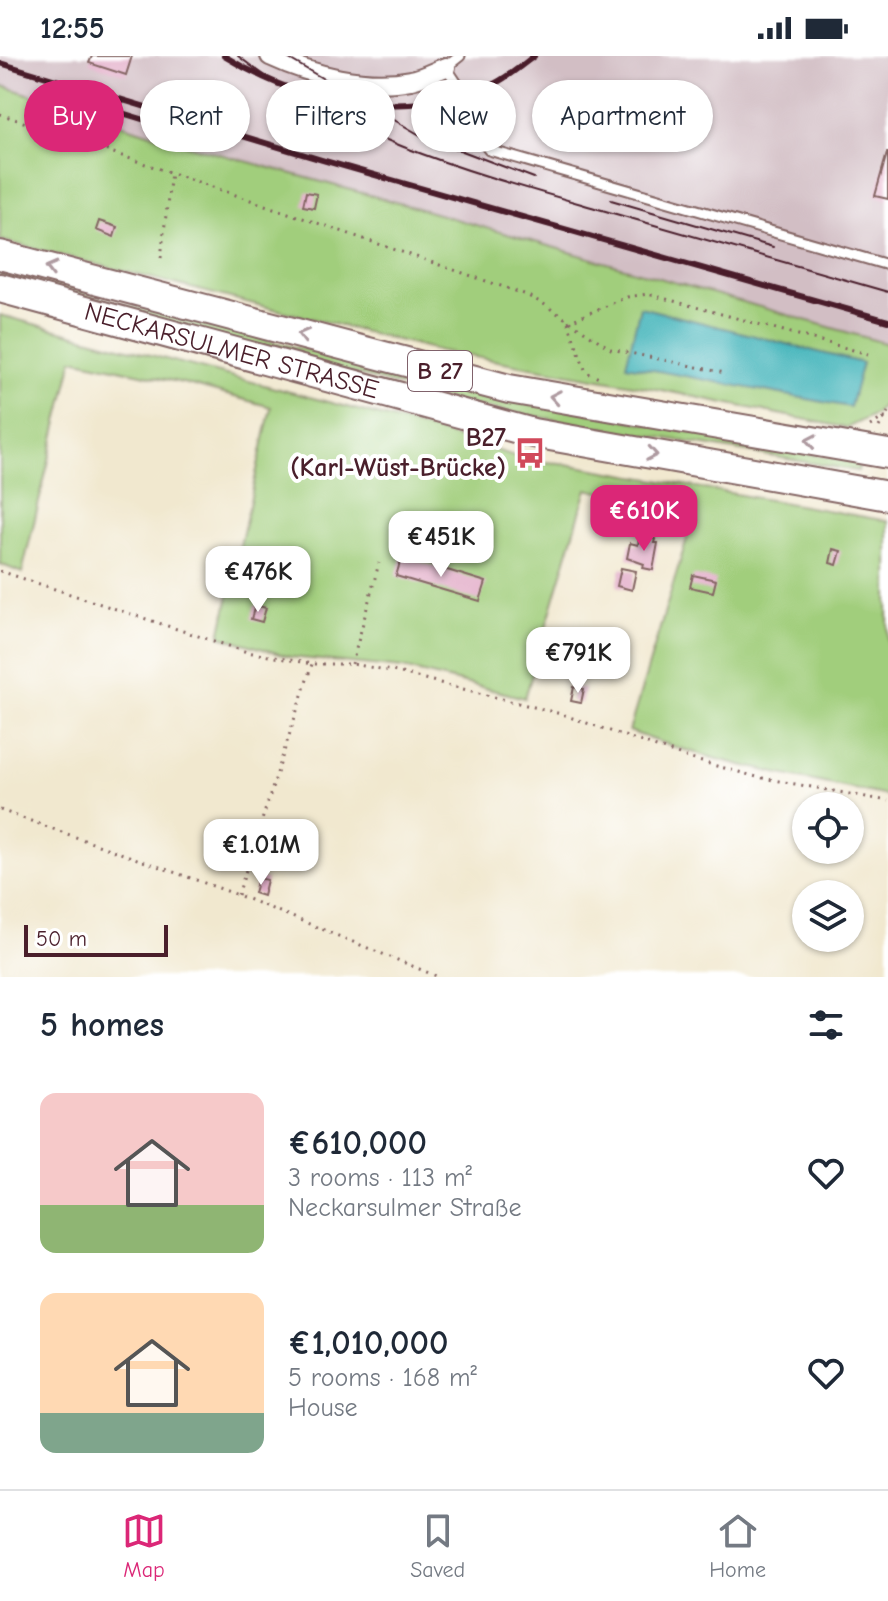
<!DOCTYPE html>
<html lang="en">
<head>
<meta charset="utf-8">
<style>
  body { margin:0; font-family:"Comic Neue",sans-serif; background:#f6f6f7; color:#1f2937; height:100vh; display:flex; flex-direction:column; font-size:30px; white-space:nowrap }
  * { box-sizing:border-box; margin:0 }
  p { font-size:26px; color:#747a83 }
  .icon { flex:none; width:44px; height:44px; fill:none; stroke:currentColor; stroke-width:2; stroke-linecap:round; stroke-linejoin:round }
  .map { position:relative; height:921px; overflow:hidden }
  .side { display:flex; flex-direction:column; background:#fff; flex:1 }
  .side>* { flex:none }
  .hud { position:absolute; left:24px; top:24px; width:840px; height:72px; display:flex; gap:16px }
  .fabs { position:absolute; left:792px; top:736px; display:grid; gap:16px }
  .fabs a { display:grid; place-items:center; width:72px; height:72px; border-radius:50%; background:#fff; box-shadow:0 2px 6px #0004; font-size:40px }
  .scale { position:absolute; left:24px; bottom:20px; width:144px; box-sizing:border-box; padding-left:8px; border:4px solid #4a1f2b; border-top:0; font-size:22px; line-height:28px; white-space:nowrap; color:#4a1f2b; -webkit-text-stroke:6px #fff; paint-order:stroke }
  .price { position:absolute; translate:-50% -68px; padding:0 18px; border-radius:16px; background:#fff; color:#222; font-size:26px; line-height:52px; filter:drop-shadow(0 2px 4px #0008) }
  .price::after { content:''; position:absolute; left:50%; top:48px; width:24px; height:18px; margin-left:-12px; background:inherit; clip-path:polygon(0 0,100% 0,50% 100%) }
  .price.on { background:#db2777; color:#fff }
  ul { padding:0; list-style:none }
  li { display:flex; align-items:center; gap:24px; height:200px; padding:0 40px }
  li span { display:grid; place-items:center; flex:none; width:224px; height:160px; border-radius:16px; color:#555 }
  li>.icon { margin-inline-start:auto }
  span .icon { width:96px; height:96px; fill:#fffc; stroke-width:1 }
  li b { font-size:34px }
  h2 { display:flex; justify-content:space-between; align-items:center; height:96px; padding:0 40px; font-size:34px }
  .chip { padding:0 28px; border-radius:36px; background:#fff; box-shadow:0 2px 6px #0004; font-size:28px; line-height:72px }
  .chip.on { background:#db2777; color:#fff }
  .status { display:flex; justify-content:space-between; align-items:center; height:56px; padding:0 40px; background:#fff; direction:ltr }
  .status svg { height:22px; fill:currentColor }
  .dock { display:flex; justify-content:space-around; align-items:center; height:112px; border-top:2px solid #e0e1e3; background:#fff; font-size:22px; color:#747a83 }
  .dock a { display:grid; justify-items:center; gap:4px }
  .dock .on { color:#db2777 }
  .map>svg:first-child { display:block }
  .industrial { fill:#d2bec4 }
  .green { fill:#a1ce7c; stroke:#767654; stroke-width:2 }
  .water { fill:#46b6bc; stroke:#486a74; stroke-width:2 }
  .building { fill:#e3aec9 }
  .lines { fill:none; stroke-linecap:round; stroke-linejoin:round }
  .service-casing { stroke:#846564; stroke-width:13 }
  .minor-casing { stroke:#846564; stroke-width:22 }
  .primary-casing { stroke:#846564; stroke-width:32 }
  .path { stroke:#846564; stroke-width:3; stroke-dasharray:2 6; stroke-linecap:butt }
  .service { stroke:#fff; stroke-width:9 }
  .minor { stroke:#fff; stroke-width:18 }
  .primary { stroke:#fff; stroke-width:28 }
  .tram { stroke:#4a1f2b; stroke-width:2 }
  .rail { stroke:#4a1f2b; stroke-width:6 }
  .oneway { stroke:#ae9aa0 }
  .labels { text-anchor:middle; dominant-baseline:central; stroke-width:8; stroke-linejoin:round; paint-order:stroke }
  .shield { fill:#fff; stroke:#80626b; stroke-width:2 }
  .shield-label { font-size:24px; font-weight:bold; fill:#4a1f2b }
  .street-label { font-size:26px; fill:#4a1f2b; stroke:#fff }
  .poi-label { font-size:26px; font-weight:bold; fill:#4a1f2b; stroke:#fff; text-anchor:end }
</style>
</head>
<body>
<div class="status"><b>12:55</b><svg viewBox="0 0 49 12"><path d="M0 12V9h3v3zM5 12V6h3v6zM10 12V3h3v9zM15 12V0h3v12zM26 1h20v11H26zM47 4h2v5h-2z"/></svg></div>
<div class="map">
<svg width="888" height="921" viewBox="0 0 888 921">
  <rect width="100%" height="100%" fill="#fff"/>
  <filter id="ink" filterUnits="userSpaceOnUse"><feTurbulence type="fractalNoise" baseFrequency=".0125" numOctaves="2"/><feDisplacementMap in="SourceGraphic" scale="16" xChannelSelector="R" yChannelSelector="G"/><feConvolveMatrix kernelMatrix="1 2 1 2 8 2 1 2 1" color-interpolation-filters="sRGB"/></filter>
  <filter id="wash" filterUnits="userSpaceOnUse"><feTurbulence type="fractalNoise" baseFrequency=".006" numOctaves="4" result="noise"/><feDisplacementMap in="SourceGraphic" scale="32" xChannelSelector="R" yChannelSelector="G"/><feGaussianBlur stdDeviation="1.8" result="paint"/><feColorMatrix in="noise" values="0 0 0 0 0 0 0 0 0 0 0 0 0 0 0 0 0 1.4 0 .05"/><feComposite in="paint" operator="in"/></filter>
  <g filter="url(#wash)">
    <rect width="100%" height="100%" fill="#f1e8cf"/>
    <!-- industrial -->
    <path class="industrial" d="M0,0h888v288l-464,-134 -248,-68 -176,-57z"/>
    <!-- green -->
    <g class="green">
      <path d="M0,29l176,57 248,68 464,134v55l-13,15 -28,14 -191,-39 -215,-38 -441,-111z"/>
      <path d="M0,214l191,52 316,76 353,65 -2,8 -389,-66 -469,-127z"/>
      <path d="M0,259l426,113 104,33 30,2 328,58v275c-88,-18 -175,-33 -259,-65l65,-216 -107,-26 -62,209 -122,-30 -113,-11 -70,-21 51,-229 -84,-23 -114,-25 -51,214 -22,-9z"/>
    </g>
    <!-- water -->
    <path class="water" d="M640,251l222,56 -12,44 -224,-42z"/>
    <g id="blocks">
      <!-- building -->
      <g class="building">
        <path d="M92,0h40l-6,19 -37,-12z"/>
        <path d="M887,97h1v46l-13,-3z"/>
        <path d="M306,136l11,2 -3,14 -11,-2z"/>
        <path d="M99,165l18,6 -3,10 -18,-7z"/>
        <path d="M650,482l5,1 -1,4h4l-5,27 -10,-2 1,-4 -17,-6 3,-15 8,2 1,-6 10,2z"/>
        <path d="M833,493l8,2 -4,14 -7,-2z"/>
        <path d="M402,500l84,26 -6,19 -84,-25z"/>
        <path d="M621,512l15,3 -4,19 -15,-4z"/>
        <path d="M693,519l23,5 -3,12 -23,-5z"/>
        <path d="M255,549l11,3 -4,14 -11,-3z"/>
        <path d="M574,631l10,2 -3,14 -10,-2z"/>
        <path d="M258,822l9,2 -4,16 -9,-3z"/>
      </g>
    </g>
  </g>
  <g filter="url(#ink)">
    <use href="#blocks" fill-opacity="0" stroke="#846564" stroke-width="2"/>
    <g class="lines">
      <defs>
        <path id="service" d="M460,0l-14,11 22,33 10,36 11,14 399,115"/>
        <path id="minor" d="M270,0c41,19 96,33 141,24 12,-2 24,-9 35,-13"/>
        <g id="primary">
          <path d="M0,199l509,134 379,65"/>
          <path id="s1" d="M0,232l533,145 355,63"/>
        </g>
      </defs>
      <!-- service casing -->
      <use href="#service" class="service-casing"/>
      <!-- minor casing -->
      <use href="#minor" class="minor-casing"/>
      <!-- primary casing -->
      <use href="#primary" class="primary-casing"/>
      <!-- path -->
      <g class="path">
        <path d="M0,58l524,180 18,9 69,46 114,24"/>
        <path d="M161,202l10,-86"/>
        <path d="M568,266l18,50 17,8"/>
        <path d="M568,266l59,-25 21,-3 220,60"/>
        <path d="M870,370l13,-8h5"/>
        <path d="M879,371l9,-15"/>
        <path d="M0,515l247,81 65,12h40l45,8 164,42 130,45 66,18 131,24"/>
        <path d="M352,608l27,-101"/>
        <path d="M0,754l238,85 201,82"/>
        <path d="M238,839l74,-231"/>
      </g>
      <!-- service -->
      <use href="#service" class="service"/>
      <!-- minor -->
      <use href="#minor" class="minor"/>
      <!-- primary -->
      <use href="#primary" class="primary"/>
      <!-- tram -->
      <g class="tram">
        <path d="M238,0c104,81 232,116 357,152 97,28 195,56 293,84"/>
        <path d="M284,0l136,79 114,43"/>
        <path d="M611,144l162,47"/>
      </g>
      <!-- rail -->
      <g class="rail">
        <path d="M224,0c26,16 59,31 89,40 51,13 134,13 181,-12 14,-7 27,-18 40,-28"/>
        <path d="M0,7l322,97 566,161"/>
        <path d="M122,57l66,20"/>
      </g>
    </g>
    <!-- one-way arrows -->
    <defs><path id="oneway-chevron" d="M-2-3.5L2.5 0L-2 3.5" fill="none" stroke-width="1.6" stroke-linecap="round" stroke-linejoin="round" transform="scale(2)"/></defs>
    <g class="oneway">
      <use href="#oneway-chevron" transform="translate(51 212) rotate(-165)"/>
      <use href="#oneway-chevron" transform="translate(303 279) rotate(-165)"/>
      <use href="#oneway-chevron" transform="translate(555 341) rotate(-170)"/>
      <use href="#oneway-chevron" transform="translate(811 385) rotate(-170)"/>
      <use href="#oneway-chevron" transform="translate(652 398) rotate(10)"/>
    </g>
  </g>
  <!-- icons -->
  <defs>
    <symbol id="bus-bare" viewBox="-9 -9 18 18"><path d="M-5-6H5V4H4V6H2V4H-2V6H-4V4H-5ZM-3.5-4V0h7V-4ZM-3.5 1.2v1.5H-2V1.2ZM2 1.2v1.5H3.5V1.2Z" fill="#d1495b" stroke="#fff" stroke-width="2.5" paint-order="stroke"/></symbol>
  </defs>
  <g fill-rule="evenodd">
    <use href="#bus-bare" x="508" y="375" width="44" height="44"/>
  </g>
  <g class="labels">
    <!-- shield labels -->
    <rect class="shield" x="408" y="295" width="64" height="40" rx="6"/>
    <g class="shield-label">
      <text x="440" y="315">B 27</text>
    </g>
    <!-- street labels -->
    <g class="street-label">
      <text stroke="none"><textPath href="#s1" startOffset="240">NECKARSULMER STRASSE</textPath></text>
    </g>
    <!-- poi labels -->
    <g class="poi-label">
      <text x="506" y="382">B27<tspan x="506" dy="30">(Karl-Wüst-Brücke)</tspan></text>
    </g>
  </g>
</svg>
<div class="fabs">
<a><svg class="icon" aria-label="locate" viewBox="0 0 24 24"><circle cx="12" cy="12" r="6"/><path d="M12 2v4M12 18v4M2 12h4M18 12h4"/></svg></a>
<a><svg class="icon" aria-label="layers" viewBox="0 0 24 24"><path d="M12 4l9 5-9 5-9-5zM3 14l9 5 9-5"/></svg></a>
</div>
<div class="scale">50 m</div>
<b class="price on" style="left:644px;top:497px">€610K</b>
<b class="price" style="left:441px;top:523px">€451K</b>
<b class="price" style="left:258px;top:558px">€476K</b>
<b class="price" style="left:578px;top:639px">€791K</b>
<b class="price" style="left:261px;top:831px">€1.01M</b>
<div class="hud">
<a class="chip on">Buy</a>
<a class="chip">Rent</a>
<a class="chip">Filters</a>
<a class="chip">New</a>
<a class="chip">Apartment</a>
</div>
</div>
<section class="side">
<h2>5 homes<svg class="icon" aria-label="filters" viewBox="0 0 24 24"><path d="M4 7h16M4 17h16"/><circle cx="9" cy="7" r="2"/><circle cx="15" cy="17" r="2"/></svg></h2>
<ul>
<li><span style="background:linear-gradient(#f6c9c9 70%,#8fb573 0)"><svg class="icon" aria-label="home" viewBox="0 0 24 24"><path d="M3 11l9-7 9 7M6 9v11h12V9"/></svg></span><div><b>€610,000</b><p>3 rooms · 113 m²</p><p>Neckarsulmer Straße</p></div><svg class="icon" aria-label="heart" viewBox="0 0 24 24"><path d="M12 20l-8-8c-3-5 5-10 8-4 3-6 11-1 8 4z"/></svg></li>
<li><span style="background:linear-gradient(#ffd9b3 75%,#7fa58c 0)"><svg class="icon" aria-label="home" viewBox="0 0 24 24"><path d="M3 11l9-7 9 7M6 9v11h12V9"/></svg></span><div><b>€1,010,000</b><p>5 rooms · 168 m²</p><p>House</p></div><svg class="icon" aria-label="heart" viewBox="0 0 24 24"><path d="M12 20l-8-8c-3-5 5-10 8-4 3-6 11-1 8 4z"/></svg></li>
</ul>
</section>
<nav class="dock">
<a class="on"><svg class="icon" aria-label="map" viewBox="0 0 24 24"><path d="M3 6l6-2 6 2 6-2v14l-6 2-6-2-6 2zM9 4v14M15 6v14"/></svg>Map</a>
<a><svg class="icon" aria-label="saved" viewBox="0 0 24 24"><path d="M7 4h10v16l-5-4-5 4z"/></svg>Saved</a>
<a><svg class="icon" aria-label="home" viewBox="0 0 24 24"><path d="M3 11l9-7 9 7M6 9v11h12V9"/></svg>Home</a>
</nav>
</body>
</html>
